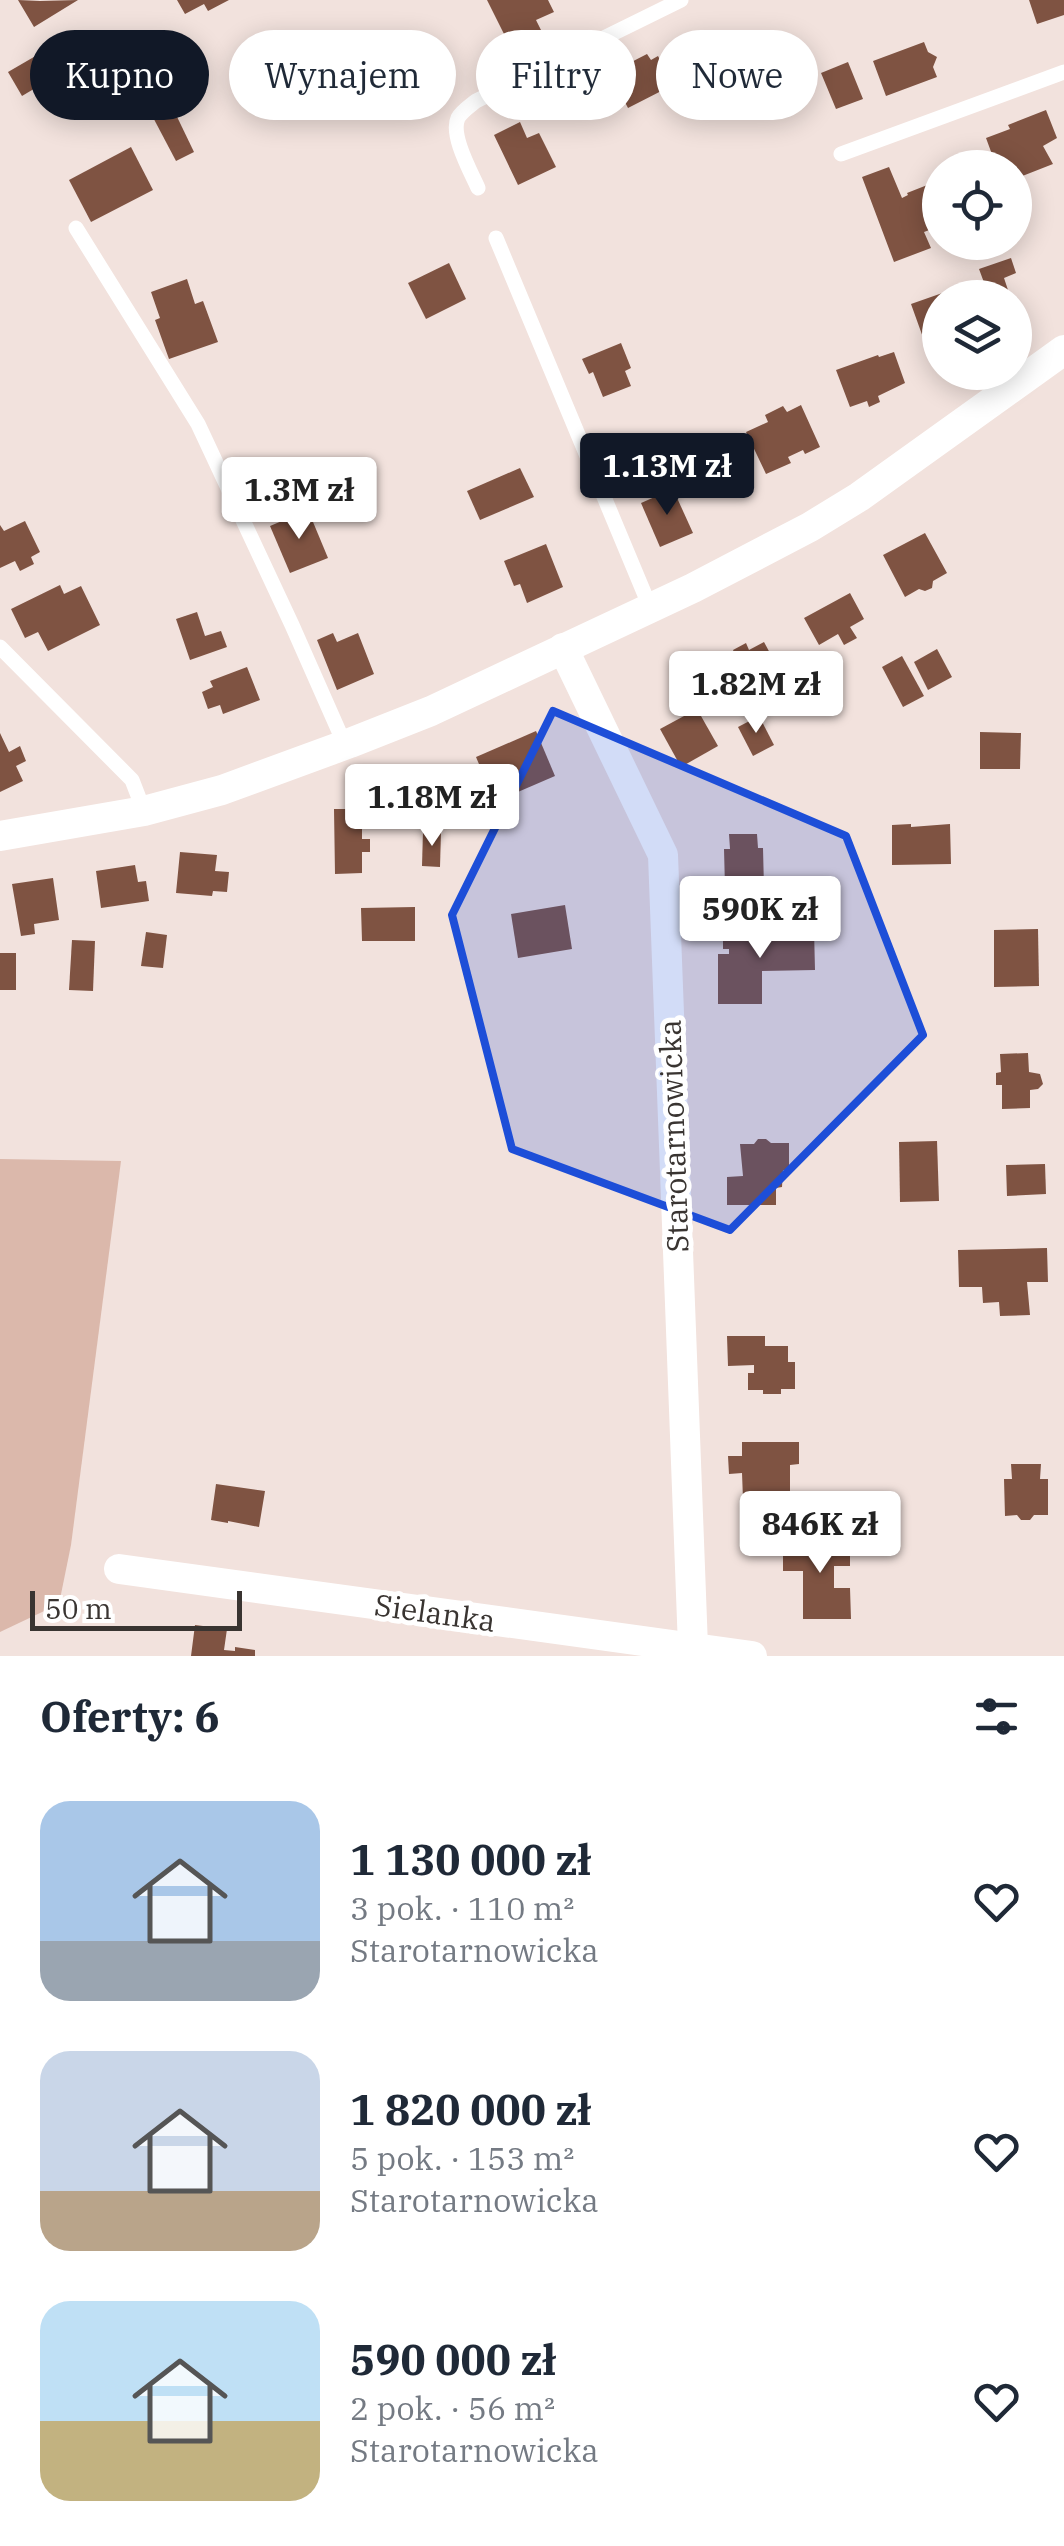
<!DOCTYPE html>
<html lang="pl">
<head>
<meta charset="utf-8">
<style>
  body { margin:0; font-family:"IBM Plex Serif",serif; background:#f2f2f3; color:#1f2937; height:100vh; display:flex; flex-direction:column; font-size:38px; white-space:nowrap }
  * { box-sizing:border-box; margin:0 }
  p { font-size:32px; color:#747a83 }
  .icon { flex:none; width:55px; height:55px; fill:none; stroke:currentColor; stroke-width:2; stroke-linecap:round; stroke-linejoin:round }
  .map { position:relative; height:1656px; overflow:hidden }
  .panel { display:flex; flex-direction:column; background:#fff; flex:1 }
  .panel>* { flex:none }
  .top-card { position:absolute; left:30px; top:30px; width:1005px; height:90px; display:flex; gap:20px }
  .fabs { position:absolute; left:922px; top:150px; display:grid; gap:20px }
  .fabs a { display:grid; place-items:center; width:110px; height:110px; border-radius:50%; background:#fff; box-shadow:0 5px 25px #0003; font-size:50px }
  .scale { position:absolute; left:30px; bottom:25px; width:212px; box-sizing:border-box; padding-left:10px; border:5px solid #393431; border-top:0; font-size:28px; line-height:35px; white-space:nowrap; color:#393431; -webkit-text-stroke:8px #fff; paint-order:stroke }
  .price { position:absolute; translate:-50% -85px; padding:0 22px; border-radius:10px; background:#fff; color:#222; font-size:32px; line-height:65px; filter:drop-shadow(0 2px 5px #0008) }
  .price::after { content:''; position:absolute; left:50%; top:60px; width:30px; height:22px; margin-left:-15px; background:inherit; clip-path:polygon(0 0,100% 0,50% 100%) }
  .price.on { background:#111827; color:#fff }
  ul { padding:0; list-style:none }
  li { display:flex; align-items:center; gap:30px; height:250px; padding:0 40px }
  li span { display:grid; place-items:center; flex:none; width:280px; height:200px; border-radius:30px; color:#555 }
  li>.icon { margin-inline-start:auto }
  span .icon { width:120px; height:120px; fill:#fffc; stroke-width:1 }
  li b { font-size:42px }
  h2 { display:flex; justify-content:space-between; align-items:center; height:120px; padding:0 40px; font-size:42px }
  .pill { padding:0 35px; border-radius:45px; background:#fff; box-shadow:0 5px 25px #0003; font-size:35px; line-height:90px }
  .pill.on { background:#111827; color:#fff }
  .map>svg:first-child { display:block }
  .green { fill:#dbb8ab }
  .building { fill:#7f5342 }
  .lines { fill:none; stroke-linecap:round; stroke-linejoin:round }
  .lane { stroke:#fff; stroke-width:15 }
  .street { stroke:#fff; stroke-width:30 }
  .marked { fill:#1d4ed8; fill-opacity:0.2; stroke:#1d4ed8; stroke-width:8; stroke-linejoin:round }
  .labels { text-anchor:middle; dominant-baseline:central; stroke-width:10; stroke-linejoin:round; paint-order:stroke }
  .street-label { font-size:30px; fill:#393431; stroke:#fff }
</style>
</head>
<body>
<div class="map">
<svg width="1064" height="1656" viewBox="0 0 1064 1656">
  <rect width="100%" height="100%" fill="#f2e2dd"/>
  <!-- green -->
  <path class="green" d="M0,1159l121,2 -50,384 -12,59 -59,28z"/>
  <!-- building -->
  <g class="building">
    <path d="M18,0l22,1 38,-1 -44,27z"/>
    <path d="M177,0h52l-21,11 -4,-7 -19,10z"/>
    <path d="M487,0h61l6,12 -18,8 7,14 -31,16z"/>
    <path d="M1029,0h35v15l-27,9z"/>
    <path d="M266,32l9,22 -17,7 -9,-22z"/>
    <path d="M70,36l14,23 -62,37 -14,-24z"/>
    <path d="M924,42l4,10 9,5 -4,10 4,10 -51,19 -13,-35z"/>
    <path d="M647,54l4,6 7,-4 15,29 -45,23 -18,-35z"/>
    <path d="M848,62l15,37 -27,10 -15,-36z"/>
    <path d="M167,96l27,56 -18,9 -29,-55z"/>
    <path d="M1046,110l11,28 -14,8 10,18 -38,15v-11h-18l-11,-30 24,-9 -2,-4z"/>
    <path d="M520,122l7,16 12,-5 17,34 -38,18 -24,-50z"/>
    <path d="M131,147l22,43 -62,32 -22,-42z"/>
    <path d="M889,167l13,31 6,-3 -1,-2 33,-13v46l-16,6 7,16 -37,14 -32,-85z"/>
    <path d="M1011,258l5,15 -12,5 4,12 -19,6 -10,-27z"/>
    <path d="M449,263l17,36 -40,20 -18,-36z"/>
    <path d="M187,279l8,25 8,-3 15,41 -49,17 -14,-39 5,-2 -9,-26z"/>
    <path d="M968,284l4,14h-32v39l-15,6 -14,-39z"/>
    <path d="M621,343l10,25 -6,3 6,15 -28,11 -10,-25 -4,2 -7,-15z"/>
    <path d="M894,352l11,31 -27,13 2,6 -11,5 -2,-6 -17,6 -14,-37 42,-15 1,2z"/>
    <path d="M801,405l19,42 -15,7 -2,-4 -15,7 3,6 -25,11 -20,-42 22,-10 -3,-7 18,-9 4,6z"/>
    <path d="M520,468l14,29 -54,23 -13,-29z"/>
    <path d="M673,489l20,44 -33,14 -19,-44z"/>
    <path d="M308,510l20,48 -38,15 -20,-47z"/>
    <path d="M25,521l15,31 -9,5 3,7 -14,7 -5,-10 -15,7v-43l4,6z"/>
    <path d="M925,533l22,40 -14,8 -1,7 -7,3 -6,-2 -14,8 -22,-42z"/>
    <path d="M546,544l17,43 -36,16 -7,-19 -6,2 -10,-25z"/>
    <path d="M60,585l4,9 17,-8 19,39 -52,26 -10,-19 -13,6 -14,-29z"/>
    <path d="M850,593l14,26 -14,8 7,11 -13,7 -6,-11 -19,11 -15,-27z"/>
    <path d="M197,612l8,24 16,-5 6,16 -37,13 -14,-41z"/>
    <path d="M333,633l4,9 21,-9 16,41 -37,16 -20,-50z"/>
    <path d="M764,642l7,13 3,-2 7,2 5,10 -5,8 4,7 -42,23 -21,-39 14,-7 -3,-7 13,-7 3,7z"/>
    <path d="M937,649l15,28 -24,13 -14,-28z"/>
    <path d="M902,656l22,40 -21,11 -21,-40z"/>
    <path d="M247,667l13,33 -37,14 -3,-9 -12,4 -6,-17 11,-5 -3,-6z"/>
    <path d="M697,709l21,37 -37,21 -21,-38z"/>
    <path d="M759,716l15,29 -21,11 -15,-29z"/>
    <path d="M536,731l19,45 -60,26 -19,-45z"/>
    <path d="M980,732l41,1 -1,36h-40z"/>
    <path d="M0,733l9,19 11,-6 6,15 -10,5 7,15 -23,11z"/>
    <path d="M334,809h28v30h8v13h-8v21l-27,1z"/>
    <path d="M911,824v3l39,-3 1,40 -59,1v-40z"/>
    <path d="M423,831l18,1 -1,35 -18,-1z"/>
    <path d="M729,834h28l1,14h5l1,40h-10l-5,5h-10l-4,-5h-10l-1,-39h6z"/>
    <path d="M180,852l37,3 -2,16 14,1 -2,20 -14,-1 -1,5 -36,-3z"/>
    <path d="M135,865l3,17 8,-1 3,20 -48,7 -5,-37z"/>
    <path d="M53,878l6,42 -25,4 1,10 -14,2 -9,-52z"/>
    <path d="M565,905l7,44 -54,9 -7,-44z"/>
    <path d="M415,907v34h-53l-1,-33z"/>
    <path d="M814,929l1,41 -53,1v33h-44v-50h11v-5h-6v-19z"/>
    <path d="M1038,929l1,57 -45,1v-57z"/>
    <path d="M146,932l21,3 -4,33 -22,-2z"/>
    <path d="M72,940l23,1 -2,50 -24,-1z"/>
    <rect x="0" y="953" width="16" height="37"/>
    <path d="M1028,1053l1,19 11,2 3,10 -5,5 -8,1v18l-28,1v-24h-6v-12l5,-1 -1,-18z"/>
    <path d="M758,1139h8l5,4h18v28l-6,-1 -1,17 -6,1v17h-49v-28l16,-1 -3,-32h14z"/>
    <path d="M937,1141l2,60 -39,1 -1,-60z"/>
    <path d="M1045,1164l1,30 -39,2 -1,-31z"/>
    <path d="M1047,1248l1,34h-21l3,33 -30,1 -1,-14 -16,1 -1,-16h-23l-1,-37z"/>
    <path d="M727,1336h38v10h23v16h7v27h-14v5h-18v-4h-15v-17h6v-8l-26,1z"/>
    <path d="M742,1442h57v22l-9,1v33h-19v4l-15,1v-4h-13l-1,-26 -13,1 -1,-18h14z"/>
    <path d="M1011,1464h30l-1,15h8v36h-14l-4,5h-9l-4,-5 -12,1 -1,-37h8z"/>
    <path d="M216,1484l49,7 -6,36 -31,-6v2l-17,-3z"/>
    <path d="M783,1539h67v27h-16v22h16l1,31h-48v-48h-20z"/>
    <path d="M195,1625l32,4 -3,21 11,1v-4l20,3v6h-64z"/>
  </g>
  <g class="lines">
    <!-- lane -->
    <g class="lane">
      <path d="M841,154l223,-82"/>
      <path d="M478,188c-7,-16 -28,-53 -20,-70 4,-7 12,-12 18,-17l205,-101"/>
      <path d="M76,228l122,196 94,201 53,120"/>
      <path d="M496,238l154,369"/>
      <path d="M0,647l132,133 12,31"/>
    </g>
    <!-- street -->
    <g class="street">
      <path d="M563,648l100,207 30,792"/>
      <path d="M0,836l144,-25 78,-21 128,-47 81,-32 262,-123 117,-61 49,-30 205,-147"/>
      <path d="M119,1569l633,87"/>
    </g>
  </g>
  <!-- marked area -->
  <path class="marked" d="M553,711l293,125 77,199 -193,195 -218,-81 -60,-234z"/>
  <g class="labels">
    <!-- street labels -->
    <g class="street-label">
      <text transform="translate(673 1136) rotate(-92)">Starotarnowicka</text>
      <text transform="translate(435 1612) rotate(8)">Sielanka</text>
    </g>
  </g>
</svg>
<div class="fabs">
<a><svg class="icon" aria-label="locate" viewBox="0 0 24 24"><circle cx="12" cy="12" r="6"/><path d="M12 2v4M12 18v4M2 12h4M18 12h4"/></svg></a>
<a><svg class="icon" aria-label="layers" viewBox="0 0 24 24"><path d="M12 4l9 5-9 5-9-5zM3 14l9 5 9-5"/></svg></a>
</div>
<div class="scale">50 m</div>
<b class="price on" style="left:667px;top:518px">1.13M zł</b>
<b class="price" style="left:299px;top:542px">1.3M zł</b>
<b class="price" style="left:756px;top:736px">1.82M zł</b>
<b class="price" style="left:432px;top:849px">1.18M zł</b>
<b class="price" style="left:760px;top:961px">590K zł</b>
<b class="price" style="left:820px;top:1576px">846K zł</b>
<div class="top-card">
<a class="pill on">Kupno</a>
<a class="pill">Wynajem</a>
<a class="pill">Filtry</a>
<a class="pill">Nowe</a>
</div>
</div>
<section class="panel">
<h2>Oferty: 6<svg class="icon" aria-label="filters" viewBox="0 0 24 24"><path d="M4 7h16M4 17h16"/><circle cx="9" cy="7" r="2"/><circle cx="15" cy="17" r="2"/></svg></h2>
<ul>
<li><span style="background:linear-gradient(#a9c7e8 70%,#9aa5b1 0)"><svg class="icon" aria-label="home" viewBox="0 0 24 24"><path d="M3 11l9-7 9 7M6 9v11h12V9"/></svg></span><div><b>1 130 000 zł</b><p>3 pok. · 110 m²</p><p>Starotarnowicka</p></div><svg class="icon" aria-label="heart" viewBox="0 0 24 24"><path d="M12 20l-8-8c-3-5 5-10 8-4 3-6 11-1 8 4z"/></svg></li>
<li><span style="background:linear-gradient(#c9d6e8 70%,#b9a48a 0)"><svg class="icon" aria-label="home" viewBox="0 0 24 24"><path d="M3 11l9-7 9 7M6 9v11h12V9"/></svg></span><div><b>1 820 000 zł</b><p>5 pok. · 153 m²</p><p>Starotarnowicka</p></div><svg class="icon" aria-label="heart" viewBox="0 0 24 24"><path d="M12 20l-8-8c-3-5 5-10 8-4 3-6 11-1 8 4z"/></svg></li>
<li><span style="background:linear-gradient(#bfe0f5 60%,#c2b280 0)"><svg class="icon" aria-label="home" viewBox="0 0 24 24"><path d="M3 11l9-7 9 7M6 9v11h12V9"/></svg></span><div><b>590 000 zł</b><p>2 pok. · 56 m²</p><p>Starotarnowicka</p></div><svg class="icon" aria-label="heart" viewBox="0 0 24 24"><path d="M12 20l-8-8c-3-5 5-10 8-4 3-6 11-1 8 4z"/></svg></li>
</ul>
</section>
</body>
</html>
